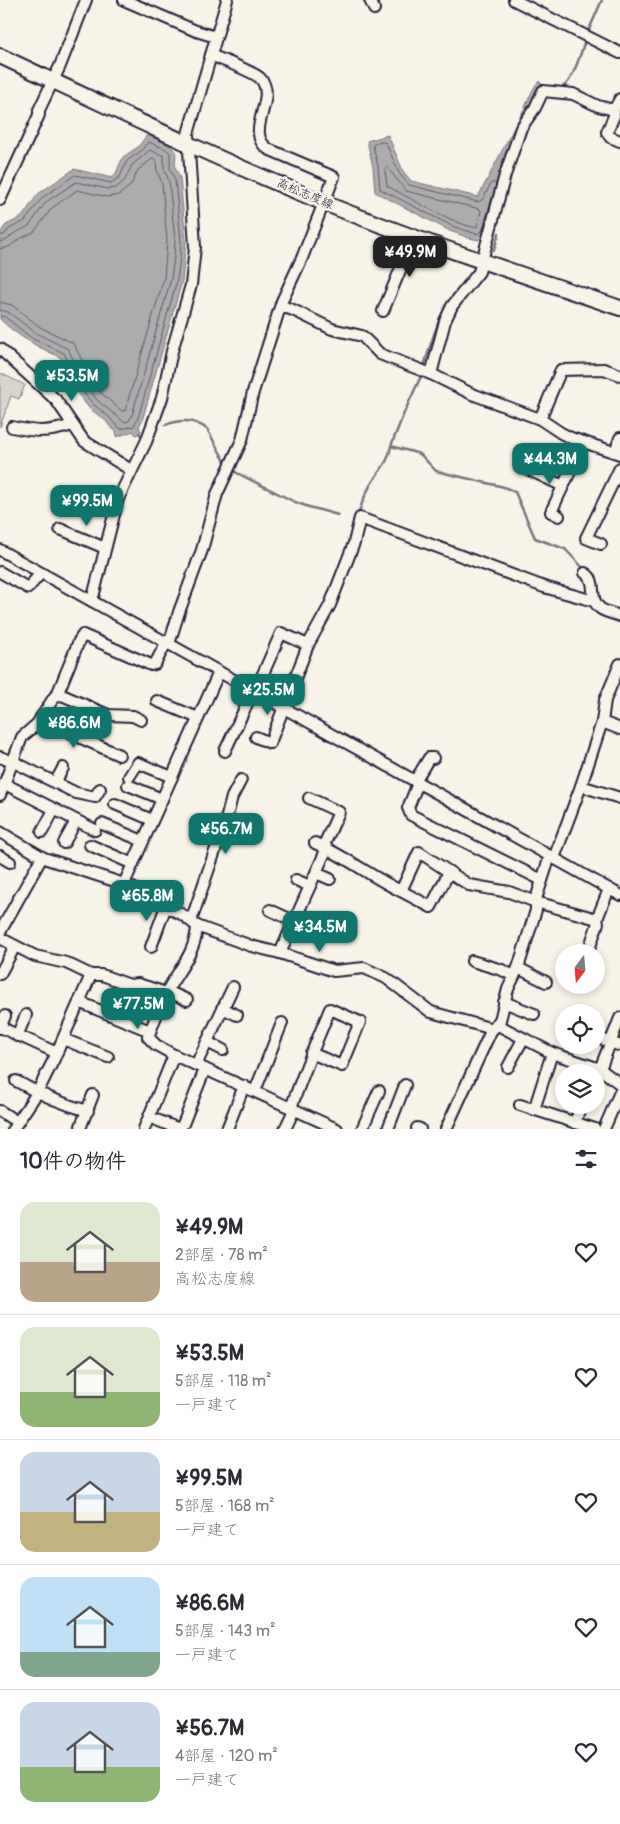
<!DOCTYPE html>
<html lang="ja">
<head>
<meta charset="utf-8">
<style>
  body { margin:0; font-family:Pangolin,"Klee One",sans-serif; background:#f7f7f7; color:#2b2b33; height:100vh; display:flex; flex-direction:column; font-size:19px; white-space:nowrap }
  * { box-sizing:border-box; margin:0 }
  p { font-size:16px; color:#7c7c81 }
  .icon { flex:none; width:28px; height:28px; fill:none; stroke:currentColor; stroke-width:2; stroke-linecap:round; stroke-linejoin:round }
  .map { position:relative; height:1129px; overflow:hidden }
  .drawer { display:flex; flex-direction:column; background:#fff; flex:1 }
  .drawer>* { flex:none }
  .needle { width:32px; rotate:196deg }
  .controls { position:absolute; left:555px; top:944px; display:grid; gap:10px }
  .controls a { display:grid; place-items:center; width:50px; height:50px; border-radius:50%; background:#fff; box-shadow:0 2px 8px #0003; font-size:25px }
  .price { position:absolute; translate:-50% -42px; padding:0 11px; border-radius:10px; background:#0f766e; color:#fff; font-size:16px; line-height:32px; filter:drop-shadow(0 1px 2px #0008) }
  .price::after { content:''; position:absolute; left:50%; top:30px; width:15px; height:11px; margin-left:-8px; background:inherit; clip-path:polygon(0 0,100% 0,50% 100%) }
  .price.current { background:#222; color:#fff }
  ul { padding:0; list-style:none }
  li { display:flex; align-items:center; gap:15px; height:125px; padding:0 20px }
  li+li { border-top:1px solid #e1e1e2 }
  li span { display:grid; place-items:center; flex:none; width:140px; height:100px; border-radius:15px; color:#555 }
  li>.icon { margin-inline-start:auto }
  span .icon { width:60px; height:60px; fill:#fffc; stroke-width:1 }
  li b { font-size:21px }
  h2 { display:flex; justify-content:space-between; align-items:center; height:60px; padding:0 20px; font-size:21px }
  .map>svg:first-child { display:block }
  .green { fill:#d8d5cf; stroke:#7d7c85 }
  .water { fill:#aeabad; stroke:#76747f }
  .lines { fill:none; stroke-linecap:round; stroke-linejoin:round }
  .shore { stroke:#5a5969; stroke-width:1 }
  .stream { stroke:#76747f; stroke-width:2.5 }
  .minor-casing { stroke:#22223b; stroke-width:14 }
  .secondary-casing { stroke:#22223b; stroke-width:18 }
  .minor { stroke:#f7f3e8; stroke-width:10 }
  .secondary { stroke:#f7f3e8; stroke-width:14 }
  .labels { text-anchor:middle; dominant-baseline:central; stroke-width:5; stroke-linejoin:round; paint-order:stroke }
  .street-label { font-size:12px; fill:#22223b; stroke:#f7f3e8 }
</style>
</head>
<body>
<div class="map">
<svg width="620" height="1129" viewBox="0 0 620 1129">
  <rect width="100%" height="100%" fill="#f7f3e8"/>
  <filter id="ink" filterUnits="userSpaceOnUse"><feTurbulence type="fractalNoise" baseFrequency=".02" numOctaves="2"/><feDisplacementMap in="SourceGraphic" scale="10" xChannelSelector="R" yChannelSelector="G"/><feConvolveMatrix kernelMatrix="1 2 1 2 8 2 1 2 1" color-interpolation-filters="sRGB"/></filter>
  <g filter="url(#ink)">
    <!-- green -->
    <path class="green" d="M0,373l25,12 -6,14 -8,-3 -11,31z"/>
    <!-- water -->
    <g class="water">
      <path d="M539,81l5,6 -16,30 -42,117 -7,6 -10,-2 -19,-7 -75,-39 -2,-25 -6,-26 21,-6 15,36 8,10 67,16c15,-28 29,-57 44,-84 6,-11 9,-23 17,-32z"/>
      <path d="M147,135l22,10 7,6 -1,16 5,11 6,63 -4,40 -40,140 -3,5 2,6 -5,3 -3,-4 -16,6 -1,-6 -5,-3 -5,-7 -17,-13 -11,-14 -18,-37c-22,-10 -42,-20 -60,-38v-86l6,-8 16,-8 16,-23 36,-25 38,9 4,-5 7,-16 15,-10z"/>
    </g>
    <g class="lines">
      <!-- shore -->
      <g class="shore">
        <path d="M383,142l3,1 13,30 10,12 69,17 5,-3 8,-16h4l1,2 -14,46 -5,3 -25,-8 -72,-37 -2,-23 -5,-20 1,-2z"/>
        <path d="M387,167l19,24 74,18 1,2 -4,16c-13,3 -76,-34 -90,-41l-2,-17z"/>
        <path d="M0,235h4l5,-6 16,-8 17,-23 33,-23 36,8 9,-6 7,-16 14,-10 7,-9 18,7 4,4v15l5,12 6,61 -1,17 -3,22 -39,138 -4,8 -13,3 -6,-5 -6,-7 -16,-13 -10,-12 -19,-39 -31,-14 -28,-22 -5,-1"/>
        <path d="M0,242l7,-2 6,-6 16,-8 17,-24 30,-20 32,7 8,-1 9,-8 7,-15 18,-15 14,6v13l5,12 6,60 -1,16 -3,22 -39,136 -3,6 -5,1 -27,-22 -9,-12 -20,-39 -32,-16 -28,-21 -8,-2"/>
        <path d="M0,249l9,-2 9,-7 16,-8 18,-24 25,-18 30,7 12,-2 12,-10 7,-15 14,-11 4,1 1,11 5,12 5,58 -3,37 -39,133h-3l-20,-17 -7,-10 -22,-41 -33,-16 -28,-22 -12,-3"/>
      </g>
      <!-- stream -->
      <g class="stream">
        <path d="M588,32l14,-32"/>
        <path d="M560,88c12,-2 21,-36 25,-47"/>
        <path d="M494,250l5,-17"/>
        <path d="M423,369c9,-28 16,-58 35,-79"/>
        <path d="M422,374l-18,39 -13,33 29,8 16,17 68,16 11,5 20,46 30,11 19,20"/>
        <path d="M165,425c16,-6 28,-6 42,4l20,36"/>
        <path d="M139,433l3,4"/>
        <path d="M233,471l62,31 14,5 29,8"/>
        <path d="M358,515c4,-13 9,-26 17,-37 8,-13 13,-15 16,-32"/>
        <path d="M591,573l5,2 2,12"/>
      </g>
      <defs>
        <g id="minor">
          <path d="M124,0l72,31 20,6"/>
          <path d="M370,0l4,9"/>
          <path d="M514,0l106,53"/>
          <path d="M614,110v6l-7,16 3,5 10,4"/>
          <path d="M0,200l39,-85v-5l21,-44 26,-66"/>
          <path d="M281,306l12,4 39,19 30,7 18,18 51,20 41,20 68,25 21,14 10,5 49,16"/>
          <path d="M383,311l31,-74"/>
          <path d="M0,349l56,51 28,41 47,29"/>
          <path d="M431,374l14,-53 7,-15 27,-34 26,-97 16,-47 14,-20 8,-17 30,3 25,12 16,4 6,-11"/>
          <path d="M540,419l21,-49 43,-1 16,6"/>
          <path d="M12,427c24,5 36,6 60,-2"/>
          <path d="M615,452l5,-14"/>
          <path d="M525,468l38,18"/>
          <path d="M559,516l-8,-4 33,-70"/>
          <path d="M60,529l45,19"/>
          <path d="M601,544l-15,-6 34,-70"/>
          <path d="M0,550l620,345"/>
          <path d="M0,572l28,16 13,-15"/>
          <path d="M585,573c14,8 2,26 16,36 5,3 13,5 19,7"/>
          <path d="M92,601l26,-102 28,-57 16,-44 10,-47 19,-66 4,-38 -7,-113 39,-134"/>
          <path d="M169,644l10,-32 23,-62 15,-56 25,-54 11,-48 29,-91 20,-43 32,-81 -66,-28c-25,-18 11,-51 -8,-71 -8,-7 -38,-18 -49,-23"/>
          <path d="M255,692l26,-59 27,12"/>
          <path d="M57,695l22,-54 4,-6 68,30 4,-1 11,-21"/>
          <path d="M157,701l41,17"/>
          <path d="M41,717l38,20 40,18"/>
          <path d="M602,722l18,7"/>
          <path d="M256,737l14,6 38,-98 22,-40 24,-62 6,-25 184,69 50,14"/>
          <path d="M225,751l28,-60"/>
          <path d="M0,757l18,7 58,29 19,4 5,-8"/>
          <path d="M129,777l9,-14 34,14"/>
          <path d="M415,781l14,-23h4"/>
          <path d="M55,783l8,-15"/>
          <path d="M418,783l-10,25 3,7 131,65"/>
          <path d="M5,784l90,46"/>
          <path d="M128,785l34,14"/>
          <path d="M581,786l39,12"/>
          <path d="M0,795l22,-58 15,-13 18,-28 7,-1 46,20 25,1 8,4"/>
          <path d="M309,798l30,14 -16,35"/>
          <path d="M115,804l37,16"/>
          <path d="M102,824l41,17"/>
          <path d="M0,832l44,26 80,26 13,6 16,10 30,15 14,11 54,20 29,7 54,18 30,-3 22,10 45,34 62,17"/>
          <path d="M42,832l12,-22"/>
          <path d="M64,843l12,-22"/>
          <path d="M315,843c30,13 57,34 86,48l18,-39 50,33 40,7 27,10 61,17 12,-30"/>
          <path d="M90,845l43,19"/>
          <path d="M0,856l10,6"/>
          <path d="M554,858l27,-72 21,-64 3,-22 15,-36"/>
          <path d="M316,873l14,6"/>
          <path d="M296,880l14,6"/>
          <path d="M124,884l95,-212"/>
          <path d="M401,891l30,16 18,-35"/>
          <path d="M270,910l24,11"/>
          <path d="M298,913l13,6"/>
          <path d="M191,921l36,-105 5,-19 9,-17"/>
          <path d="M197,926c-1,27 -19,44 -31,67 -7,14 -12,29 -18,44l8,8 18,10 163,74"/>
          <path d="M0,932l42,-75"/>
          <path d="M0,938l35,18 31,7 25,12h11l28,10 8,-1 28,9"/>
          <path d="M151,947l15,-41"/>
          <path d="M588,952l10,-29 -1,-4"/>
          <path d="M280,953l47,-105"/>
          <path d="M472,961l30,9 12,6"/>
          <path d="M518,968l28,14"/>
          <path d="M0,974l15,-28"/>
          <path d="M167,991l20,9"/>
          <path d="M79,1002l71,29"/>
          <path d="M504,1002l30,12"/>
          <path d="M222,1008l15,7"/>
          <path d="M496,1024l56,29 48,16 20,15"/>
          <path d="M0,1027l57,26"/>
          <path d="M0,1028l5,-12"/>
          <path d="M17,1036l9,-21"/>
          <path d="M63,1039l45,18"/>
          <path d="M604,1040l14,5"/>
          <path d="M207,1042l16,8"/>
          <path d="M196,1065l37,-78"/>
          <path d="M508,1067l15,-28"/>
          <path d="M600,1069l20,-51"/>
          <path d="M16,1081c23,13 46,23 72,30"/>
          <path d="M255,1091l27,-68"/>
          <path d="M520,1105l75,24"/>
          <path d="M291,1108c12,-34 25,-66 39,-99l30,13 -18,44 -31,-13"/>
          <path d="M534,1110l18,-57"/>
          <path d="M0,1111l17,11"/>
          <path d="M149,1117l30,12"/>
          <path d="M575,1123l6,-18"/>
          <path d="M81,1126l12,-31"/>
          <path d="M417,1128l3,1"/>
          <path d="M13,1129l24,-36 17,-34 37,-84"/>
          <path d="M144,1129l30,-74"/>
          <path d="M179,1129l4,-5 22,-55"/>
          <path d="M227,1129l17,-43"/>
          <path d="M285,1129l9,-19"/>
          <path d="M362,1129l17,-38"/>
          <path d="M388,1129l17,-44"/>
          <path d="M446,1129l45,-98 9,-11 8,-31 10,-21 18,-58v-11l14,-43"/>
          <path d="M604,1129l16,-37"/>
        </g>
        <path id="secondary" d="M0,56c107,50 214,102 324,147 97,39 197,71 296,105"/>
      </defs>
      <!-- minor casing -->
      <use href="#minor" class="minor-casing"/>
      <!-- secondary casing -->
      <use href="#secondary" class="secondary-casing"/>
      <!-- minor -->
      <use href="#minor" class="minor"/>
      <!-- secondary -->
      <use href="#secondary" class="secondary"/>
    </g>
  </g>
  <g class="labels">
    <!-- street labels -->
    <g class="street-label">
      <text transform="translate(305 194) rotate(23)">高松志度線</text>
    </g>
  </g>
</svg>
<div class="controls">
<a><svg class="needle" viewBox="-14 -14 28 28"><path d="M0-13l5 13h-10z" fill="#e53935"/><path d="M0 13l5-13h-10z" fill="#7c7c81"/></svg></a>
<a><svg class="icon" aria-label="locate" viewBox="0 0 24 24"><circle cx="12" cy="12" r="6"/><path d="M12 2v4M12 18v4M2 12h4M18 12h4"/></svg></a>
<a><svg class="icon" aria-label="layers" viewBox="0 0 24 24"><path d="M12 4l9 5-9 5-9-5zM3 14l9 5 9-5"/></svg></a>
</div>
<b class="price current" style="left:410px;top:278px">¥49.9M</b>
<b class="price" style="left:72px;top:402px">¥53.5M</b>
<b class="price" style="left:550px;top:485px">¥44.3M</b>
<b class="price" style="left:87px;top:527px">¥99.5M</b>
<b class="price" style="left:268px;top:716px">¥25.5M</b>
<b class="price" style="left:74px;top:749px">¥86.6M</b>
<b class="price" style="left:226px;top:855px">¥56.7M</b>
<b class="price" style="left:147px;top:922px">¥65.8M</b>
<b class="price" style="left:320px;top:953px">¥34.5M</b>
<b class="price" style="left:138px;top:1030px">¥77.5M</b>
</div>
<section class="drawer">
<h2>10件の物件<svg class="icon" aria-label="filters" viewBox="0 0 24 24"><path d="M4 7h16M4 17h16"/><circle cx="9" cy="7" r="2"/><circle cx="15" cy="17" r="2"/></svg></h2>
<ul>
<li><span style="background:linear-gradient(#dfe7d0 60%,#b9a48a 0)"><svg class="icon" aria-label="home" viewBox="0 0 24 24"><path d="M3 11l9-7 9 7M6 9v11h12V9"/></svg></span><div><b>¥49.9M</b><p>2部屋 · 78 m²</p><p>高松志度線</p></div><svg class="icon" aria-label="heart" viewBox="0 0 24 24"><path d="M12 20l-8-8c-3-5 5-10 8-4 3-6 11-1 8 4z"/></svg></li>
<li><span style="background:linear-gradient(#dfe7d0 65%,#8fb573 0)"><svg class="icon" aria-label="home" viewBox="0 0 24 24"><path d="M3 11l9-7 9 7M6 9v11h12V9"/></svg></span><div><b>¥53.5M</b><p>5部屋 · 118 m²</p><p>一戸建て</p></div><svg class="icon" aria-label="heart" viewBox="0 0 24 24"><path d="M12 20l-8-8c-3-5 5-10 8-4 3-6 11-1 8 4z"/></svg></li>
<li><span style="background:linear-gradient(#c9d6e8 60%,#c2b280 0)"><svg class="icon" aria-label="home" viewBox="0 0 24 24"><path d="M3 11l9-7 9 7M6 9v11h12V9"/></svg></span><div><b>¥99.5M</b><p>5部屋 · 168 m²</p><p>一戸建て</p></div><svg class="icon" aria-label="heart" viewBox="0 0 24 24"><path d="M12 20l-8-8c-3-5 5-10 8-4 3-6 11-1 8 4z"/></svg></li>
<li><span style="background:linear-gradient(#bfe0f5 75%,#7fa58c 0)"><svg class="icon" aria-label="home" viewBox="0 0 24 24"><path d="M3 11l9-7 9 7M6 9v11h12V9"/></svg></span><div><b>¥86.6M</b><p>5部屋 · 143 m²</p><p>一戸建て</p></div><svg class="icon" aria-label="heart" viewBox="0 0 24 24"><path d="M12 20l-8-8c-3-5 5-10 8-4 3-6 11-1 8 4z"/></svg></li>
<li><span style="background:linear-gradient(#c9d6e8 65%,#8fb573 0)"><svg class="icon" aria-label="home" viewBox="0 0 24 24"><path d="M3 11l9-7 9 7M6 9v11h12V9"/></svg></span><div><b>¥56.7M</b><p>4部屋 · 120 m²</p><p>一戸建て</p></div><svg class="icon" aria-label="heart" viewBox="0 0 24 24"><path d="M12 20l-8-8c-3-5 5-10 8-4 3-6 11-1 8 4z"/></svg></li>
</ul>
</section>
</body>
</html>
